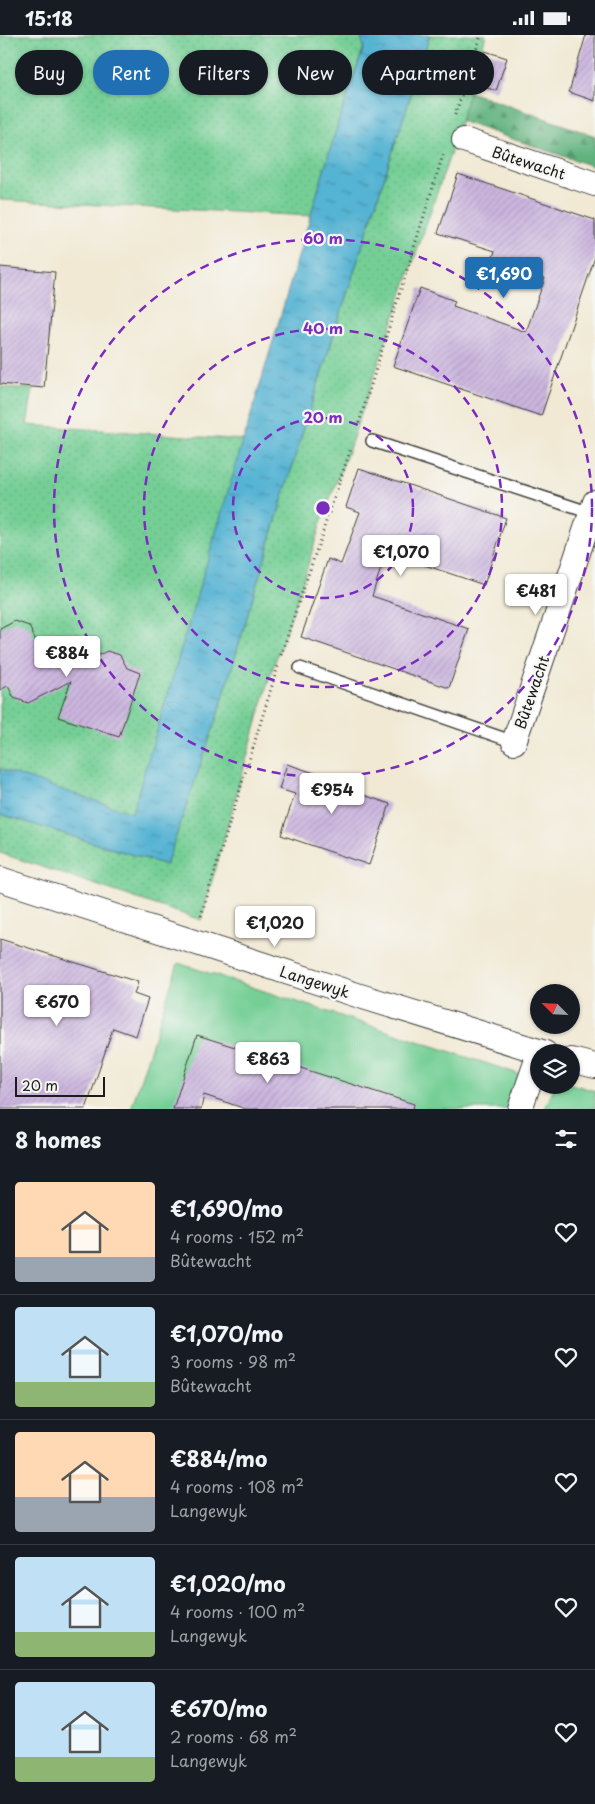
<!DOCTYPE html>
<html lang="en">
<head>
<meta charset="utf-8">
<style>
  body { margin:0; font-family:"Playpen Sans",sans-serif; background:#242831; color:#f1f3f6; height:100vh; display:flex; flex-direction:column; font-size:19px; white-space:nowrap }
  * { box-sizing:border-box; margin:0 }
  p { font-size:16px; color:#9ea1a6 }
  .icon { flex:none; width:28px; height:28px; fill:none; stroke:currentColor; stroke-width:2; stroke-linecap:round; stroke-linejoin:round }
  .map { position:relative; height:1074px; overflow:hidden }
  .side { display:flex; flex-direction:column; background:#171b24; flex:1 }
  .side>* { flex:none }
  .top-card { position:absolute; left:15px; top:15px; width:565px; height:45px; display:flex; gap:10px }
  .needle { width:32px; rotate:294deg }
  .fabs { position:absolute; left:530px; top:949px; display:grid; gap:10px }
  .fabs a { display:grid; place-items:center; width:50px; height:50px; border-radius:50%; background:#171b24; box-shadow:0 1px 4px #0004; font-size:25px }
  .scale { position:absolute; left:15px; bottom:12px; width:90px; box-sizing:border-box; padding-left:5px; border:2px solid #1c1c1c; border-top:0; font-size:14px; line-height:18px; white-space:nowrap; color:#1c1c1c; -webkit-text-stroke:4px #f6f6f2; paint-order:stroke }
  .price { position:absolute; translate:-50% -42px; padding:0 11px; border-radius:5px; background:#fff; color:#222; font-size:16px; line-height:32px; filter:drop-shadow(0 1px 2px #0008) }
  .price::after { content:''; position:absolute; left:50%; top:30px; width:15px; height:11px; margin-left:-8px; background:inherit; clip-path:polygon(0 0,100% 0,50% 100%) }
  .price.active { background:#1f6fb2; color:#fff }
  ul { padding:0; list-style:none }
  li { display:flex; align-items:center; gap:15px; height:125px; padding:0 15px }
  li+li { border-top:1px solid #363941 }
  li span { display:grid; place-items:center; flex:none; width:140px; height:100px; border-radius:5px; color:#555 }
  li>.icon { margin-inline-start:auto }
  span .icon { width:60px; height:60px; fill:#fffc; stroke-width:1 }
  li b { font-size:21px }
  h2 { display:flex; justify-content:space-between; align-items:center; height:60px; padding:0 15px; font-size:21px }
  .chip { padding:0 18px; border-radius:22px; background:#171b24; box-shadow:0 1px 4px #0004; font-size:18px; line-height:45px }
  .chip.active { background:#1f6fb2; color:#fff }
  .status { display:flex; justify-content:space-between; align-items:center; height:35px; padding:0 25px; background:#171b24; direction:ltr }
  .status svg { height:14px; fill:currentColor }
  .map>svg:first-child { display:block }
  .grass { fill:#75cf95; stroke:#487658 }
  .forest { fill:url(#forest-firs); stroke:#3e674d }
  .park { fill:url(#park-dots); stroke:#487658 }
  .water { fill:url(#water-ripples); stroke:#386878 }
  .building { fill:url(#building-hatch) }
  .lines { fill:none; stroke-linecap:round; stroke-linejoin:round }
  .service-casing { stroke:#3c3b38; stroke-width:14 }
  .minor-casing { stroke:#3c3b38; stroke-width:26 }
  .path { stroke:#3c3b38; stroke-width:3; stroke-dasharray:1 4; stroke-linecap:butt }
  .service { stroke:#fff; stroke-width:11 }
  .minor { stroke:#fff; stroke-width:24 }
  .ring { fill:none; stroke:#7b2cbf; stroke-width:2.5; stroke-dasharray:9 6 }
  .labels { text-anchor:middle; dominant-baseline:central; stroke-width:4.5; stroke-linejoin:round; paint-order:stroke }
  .street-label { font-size:15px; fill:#1c1c1c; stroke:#f6f6f2 }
  .centre { fill:#7b2cbf; stroke:#f6f6f2; stroke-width:2.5 }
  .ring-label { font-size:15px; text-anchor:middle; font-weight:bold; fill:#7b2cbf; stroke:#f6f6f2; stroke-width:4.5; stroke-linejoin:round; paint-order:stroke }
</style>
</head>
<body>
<div class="status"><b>15:18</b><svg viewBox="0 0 49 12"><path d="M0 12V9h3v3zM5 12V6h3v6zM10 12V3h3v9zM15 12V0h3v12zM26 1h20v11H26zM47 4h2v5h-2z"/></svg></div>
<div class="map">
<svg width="595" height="1074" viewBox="0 0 595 1074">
  <defs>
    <pattern id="forest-firs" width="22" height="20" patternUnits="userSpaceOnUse" patternTransform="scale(1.25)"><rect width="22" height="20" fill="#60b27e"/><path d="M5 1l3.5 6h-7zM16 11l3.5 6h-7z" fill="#4e9066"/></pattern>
    <pattern id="park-dots" width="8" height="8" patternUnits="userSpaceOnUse" patternTransform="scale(1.25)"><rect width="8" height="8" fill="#75cf95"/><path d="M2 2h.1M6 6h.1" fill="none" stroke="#65b180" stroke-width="1.8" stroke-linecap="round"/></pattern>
    <pattern id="water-ripples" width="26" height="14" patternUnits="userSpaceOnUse" patternTransform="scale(1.25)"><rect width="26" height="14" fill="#55b3d3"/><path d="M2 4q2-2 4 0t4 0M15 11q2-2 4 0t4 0" fill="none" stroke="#4691aa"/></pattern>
    <pattern id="building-hatch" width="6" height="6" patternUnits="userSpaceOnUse" patternTransform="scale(1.25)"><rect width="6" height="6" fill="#ccb6df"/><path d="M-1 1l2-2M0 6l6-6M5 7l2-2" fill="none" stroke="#af9cbf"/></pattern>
  </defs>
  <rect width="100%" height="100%" fill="#f6f6f2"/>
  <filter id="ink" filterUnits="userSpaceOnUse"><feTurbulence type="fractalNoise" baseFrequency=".02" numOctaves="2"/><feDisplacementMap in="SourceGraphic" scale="10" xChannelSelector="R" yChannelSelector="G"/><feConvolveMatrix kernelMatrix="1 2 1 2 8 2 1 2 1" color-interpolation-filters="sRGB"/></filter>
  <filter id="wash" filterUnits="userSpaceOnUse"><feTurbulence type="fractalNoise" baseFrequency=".0096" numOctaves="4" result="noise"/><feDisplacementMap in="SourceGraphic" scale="20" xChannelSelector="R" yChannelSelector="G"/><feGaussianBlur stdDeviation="1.12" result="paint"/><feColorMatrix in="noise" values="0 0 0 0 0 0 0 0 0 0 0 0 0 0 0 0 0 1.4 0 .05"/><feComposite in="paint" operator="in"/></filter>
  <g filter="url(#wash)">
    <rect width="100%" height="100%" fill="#f1e9d4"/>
    <!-- grass -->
    <g class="grass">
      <path d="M178,928l341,111 -13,35h-121l-186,-60 -17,60h-51z"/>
      <path d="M571,1049l24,7v18h-50l10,-24z"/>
    </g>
    <!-- forest -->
    <path class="forest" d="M469,57l126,44v31l-135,-46z"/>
    <!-- park -->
    <g class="park">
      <path d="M0,0h360l4,11 -25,74 -28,96 -311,-16z"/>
      <path d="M430,0h56l-36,120 -102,297 -28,73 -19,63 -32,91 -68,241 -201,-67v-39l166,51 51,-148 85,-283z"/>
      <path d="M0,352l33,2 -6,36 218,15 -113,374 -132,-45z"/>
    </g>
    <!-- water -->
    <path class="water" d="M360,0h70l-128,399 -85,283 -51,148 -166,-51v-45l132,44 207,-693 25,-73z"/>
    <g id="blocks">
      <!-- building -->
      <g class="building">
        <path d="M586,0h9v66l-26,-9z"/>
        <path d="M485,16l22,7 -11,33 -22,-8z"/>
        <path d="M458,139l137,46v37l-54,159 -148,-50 27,-78 35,13 -2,5 73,26 19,-54 -53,-18 3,-9 -57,-18z"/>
        <path d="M0,232l55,5 -11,116 -44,-4z"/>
        <path d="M359,433l147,50 -22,67 -98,-33 -14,44 97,33 -20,59 -148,-51 27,-78 13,5 19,-52 -14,-5z"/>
        <path d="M15,586l14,5 10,22 22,-12 14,4 10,22 22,-11 13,4 7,13 13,5 -21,64 -61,-20 13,-36 -43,22 -14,-5 -6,-12 -8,4v-61z"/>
        <path d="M287,729l70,23 -2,5 35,12 -21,61 -88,-30 14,-41 -16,-5z"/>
        <path d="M0,904l138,43 -4,12 14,5 -12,37 -23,-8 -27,81h-86z"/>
        <path d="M197,1000l217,69 -1,5h-167l-42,-14 -3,14h-28z"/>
      </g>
    </g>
  </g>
  <g filter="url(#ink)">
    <use href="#blocks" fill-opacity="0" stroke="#3c3b38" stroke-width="1"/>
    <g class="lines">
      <defs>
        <g id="service">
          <path d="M372,406l219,72"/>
          <path d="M300,633l214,74"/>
        </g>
        <g id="minor">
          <path d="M464,105l131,44"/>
          <path d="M514,707l81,-240"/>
          <path d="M0,844l360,117 185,57"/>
          <path d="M571,1025l24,6"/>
          <path d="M520,1074l19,-55"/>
        </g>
      </defs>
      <!-- service casing -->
      <use href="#service" class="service-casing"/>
      <!-- minor casing -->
      <use href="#minor" class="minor-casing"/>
      <!-- path -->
      <g class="path">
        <path d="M455,80l26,-80"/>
        <path d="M359,388l84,-268"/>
        <path d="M281,620l70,-207"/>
        <path d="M201,881l77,-250"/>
      </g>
      <!-- service -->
      <use href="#service" class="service"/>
      <!-- minor -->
      <use href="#minor" class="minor"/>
    </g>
  </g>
  <!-- distance rings -->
  <g class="ring">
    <circle cx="323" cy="473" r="90"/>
    <circle cx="323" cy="473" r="179"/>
    <circle cx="323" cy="473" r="269"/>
  </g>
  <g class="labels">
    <!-- street labels -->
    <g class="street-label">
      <text transform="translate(529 127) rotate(18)">Bûtewacht</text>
      <text transform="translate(531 657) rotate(-71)">Bûtewacht</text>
      <text transform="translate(315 946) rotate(18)">Langewyk</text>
    </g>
  </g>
  <circle cx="323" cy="473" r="8" class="centre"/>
  <g class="ring-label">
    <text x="323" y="209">60 m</text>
    <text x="323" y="299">40 m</text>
    <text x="323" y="388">20 m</text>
  </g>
</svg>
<div class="fabs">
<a><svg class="needle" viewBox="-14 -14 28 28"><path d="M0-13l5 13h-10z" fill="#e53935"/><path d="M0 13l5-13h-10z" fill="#9ea1a6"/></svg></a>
<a><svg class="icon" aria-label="layers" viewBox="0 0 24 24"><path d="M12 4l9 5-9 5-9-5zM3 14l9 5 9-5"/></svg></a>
</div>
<div class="scale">20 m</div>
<b class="price active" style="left:504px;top:264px">€1,690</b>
<b class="price" style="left:401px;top:542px">€1,070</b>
<b class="price" style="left:536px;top:581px">€481</b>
<b class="price" style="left:67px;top:643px">€884</b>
<b class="price" style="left:332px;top:780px">€954</b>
<b class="price" style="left:275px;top:913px">€1,020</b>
<b class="price" style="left:57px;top:992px">€670</b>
<b class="price" style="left:268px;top:1049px">€863</b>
<div class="top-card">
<a class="chip">Buy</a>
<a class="chip active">Rent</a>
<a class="chip">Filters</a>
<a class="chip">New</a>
<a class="chip">Apartment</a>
</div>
</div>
<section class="side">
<h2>8 homes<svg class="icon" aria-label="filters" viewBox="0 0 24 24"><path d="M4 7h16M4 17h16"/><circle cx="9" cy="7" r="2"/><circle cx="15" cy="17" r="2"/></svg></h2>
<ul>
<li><span style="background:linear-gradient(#ffd9b3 75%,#9aa5b1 0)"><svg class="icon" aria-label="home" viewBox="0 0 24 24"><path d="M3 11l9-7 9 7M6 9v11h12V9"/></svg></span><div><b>€1,690/mo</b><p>4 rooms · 152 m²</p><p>Bûtewacht</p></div><svg class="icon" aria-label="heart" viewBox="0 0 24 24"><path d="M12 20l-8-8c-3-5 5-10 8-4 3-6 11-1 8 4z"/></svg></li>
<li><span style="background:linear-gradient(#bfe0f5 75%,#8fb573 0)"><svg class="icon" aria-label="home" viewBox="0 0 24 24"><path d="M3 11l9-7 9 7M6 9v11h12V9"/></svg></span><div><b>€1,070/mo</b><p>3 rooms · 98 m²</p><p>Bûtewacht</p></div><svg class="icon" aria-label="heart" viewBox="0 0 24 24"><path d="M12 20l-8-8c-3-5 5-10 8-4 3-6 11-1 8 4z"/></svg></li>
<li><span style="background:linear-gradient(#ffd9b3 65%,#9aa5b1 0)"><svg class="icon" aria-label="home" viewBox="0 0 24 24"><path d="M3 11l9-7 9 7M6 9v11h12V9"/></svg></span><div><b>€884/mo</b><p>4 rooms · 108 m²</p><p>Langewyk</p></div><svg class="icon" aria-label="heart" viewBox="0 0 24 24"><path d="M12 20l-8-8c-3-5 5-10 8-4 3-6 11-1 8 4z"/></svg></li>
<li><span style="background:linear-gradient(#bfe0f5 75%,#8fb573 0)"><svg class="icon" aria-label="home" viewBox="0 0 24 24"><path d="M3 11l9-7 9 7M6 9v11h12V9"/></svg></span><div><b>€1,020/mo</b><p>4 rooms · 100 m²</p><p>Langewyk</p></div><svg class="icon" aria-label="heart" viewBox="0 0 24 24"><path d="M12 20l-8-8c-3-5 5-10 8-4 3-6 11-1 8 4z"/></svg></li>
<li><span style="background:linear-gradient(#bfe0f5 75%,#8fb573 0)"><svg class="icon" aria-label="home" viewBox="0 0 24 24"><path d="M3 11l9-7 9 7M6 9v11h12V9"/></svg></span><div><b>€670/mo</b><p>2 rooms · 68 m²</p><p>Langewyk</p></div><svg class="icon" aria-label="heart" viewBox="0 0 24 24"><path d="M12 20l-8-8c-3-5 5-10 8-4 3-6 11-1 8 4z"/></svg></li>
</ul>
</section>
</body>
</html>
